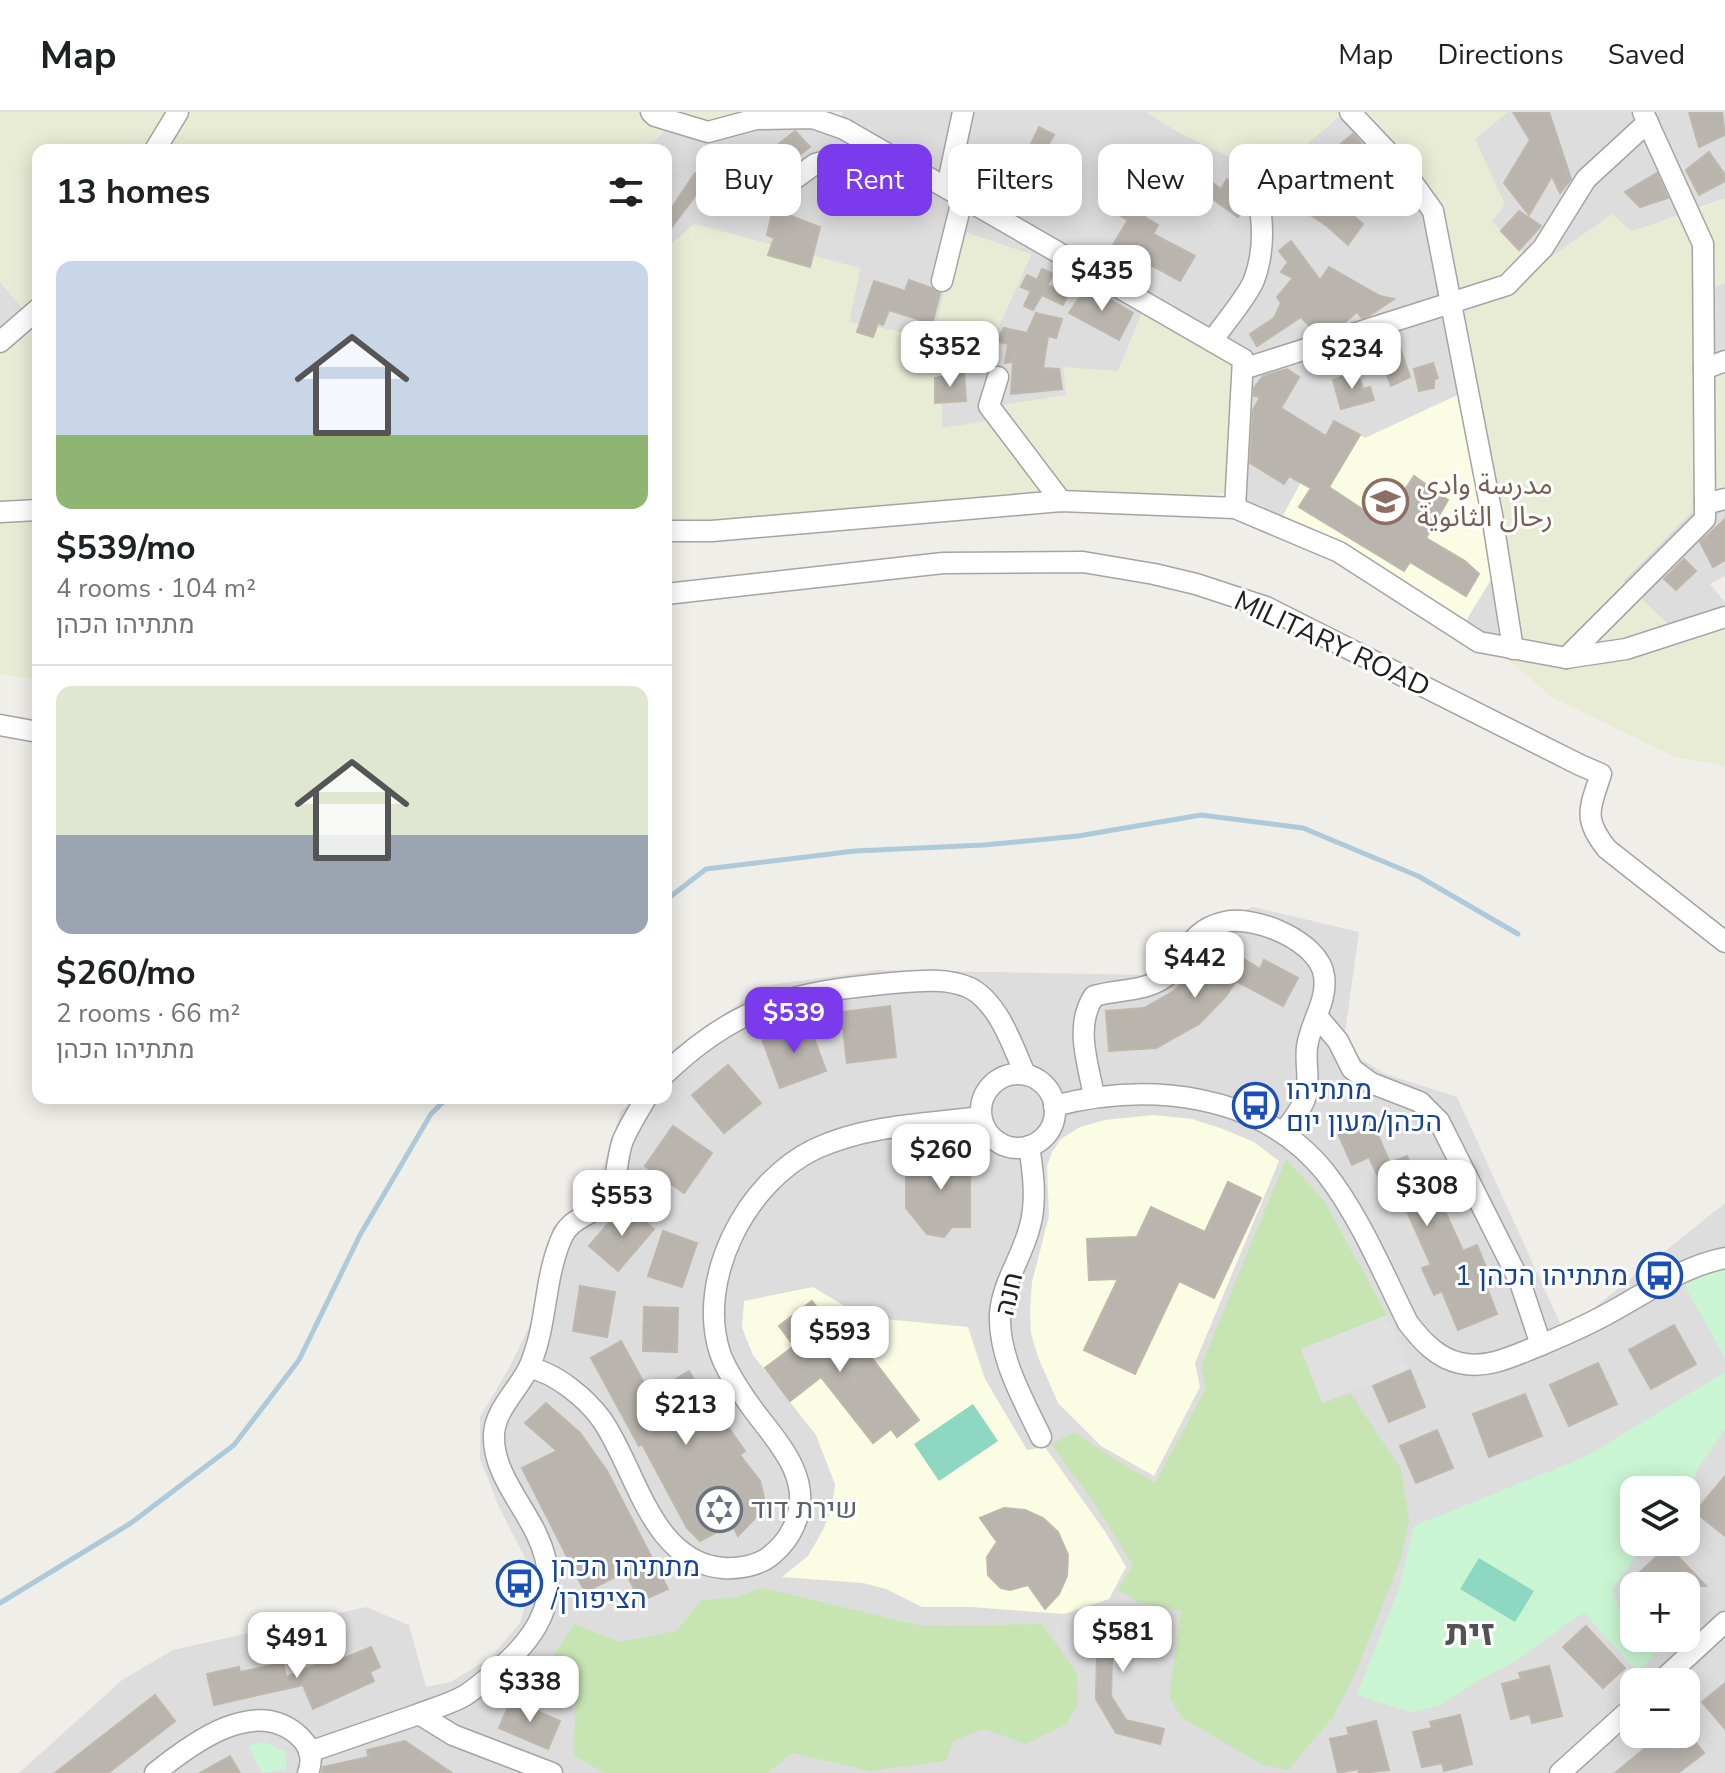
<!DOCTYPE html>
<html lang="en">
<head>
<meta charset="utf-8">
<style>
  body { margin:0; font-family:"Nunito Sans","Noto Sans Arabic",Heebo,sans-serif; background:#f2f2f2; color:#202124; height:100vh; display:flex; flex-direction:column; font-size:30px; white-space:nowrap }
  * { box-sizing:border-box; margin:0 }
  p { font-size:26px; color:#757577 }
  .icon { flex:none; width:44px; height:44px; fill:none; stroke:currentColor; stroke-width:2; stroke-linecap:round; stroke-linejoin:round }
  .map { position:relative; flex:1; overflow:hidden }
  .panel { position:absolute; left:32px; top:32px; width:640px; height:960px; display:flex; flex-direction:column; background:#fff; border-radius:16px; box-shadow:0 4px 20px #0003 }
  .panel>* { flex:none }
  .guide { position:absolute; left:696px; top:32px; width:760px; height:72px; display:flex; gap:16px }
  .controls { position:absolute; left:1620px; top:1364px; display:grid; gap:16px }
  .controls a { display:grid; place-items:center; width:80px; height:80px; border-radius:16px; background:#fff; box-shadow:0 4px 20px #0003; font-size:40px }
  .price { position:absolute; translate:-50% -68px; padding:0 18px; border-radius:16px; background:#fff; color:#222; font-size:26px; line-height:52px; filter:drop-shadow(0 2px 4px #0008) }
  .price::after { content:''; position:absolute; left:50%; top:48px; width:24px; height:18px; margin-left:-12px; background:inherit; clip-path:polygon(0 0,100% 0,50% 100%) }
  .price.current { background:#7c3aed; color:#fff }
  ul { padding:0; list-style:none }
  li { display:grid; align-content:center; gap:16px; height:424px; padding:0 24px }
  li+li { border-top:2px solid #e0e0e0 }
  li span { display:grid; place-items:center; height:248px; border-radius:16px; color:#555 }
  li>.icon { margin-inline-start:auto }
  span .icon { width:144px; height:144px; fill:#fffc; stroke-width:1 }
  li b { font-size:34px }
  h2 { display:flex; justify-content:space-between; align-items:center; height:96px; padding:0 24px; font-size:34px }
  .chip { padding:0 28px; border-radius:16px; background:#fff; box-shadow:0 4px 20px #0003; font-size:28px; line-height:72px }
  .chip.current { background:#7c3aed; color:#fff }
  header { display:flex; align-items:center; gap:48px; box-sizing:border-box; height:112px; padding:0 40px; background:#fff; border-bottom:2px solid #e0e0e0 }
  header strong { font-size:38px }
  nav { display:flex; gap:44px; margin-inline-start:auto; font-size:28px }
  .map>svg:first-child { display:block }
  .residential { fill:#dedddd; fill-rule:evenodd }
  .education { fill:#fafce4 }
  .farmland { fill:#e8ecd5 }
  .grass { fill:#c6e5b3 }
  .park { fill:#caf5d2 }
  .pitch { fill:#8ed7c3 }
  .parking { fill:#e0e0e0 }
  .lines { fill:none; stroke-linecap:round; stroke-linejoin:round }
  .stream { stroke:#accad9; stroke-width:5 }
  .building { fill:#b9b4ad; stroke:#c0b7ab; stroke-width:2 }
  .minor-casing { stroke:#a4a4a4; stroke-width:23 }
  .minor { stroke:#fff; stroke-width:20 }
  .labels { text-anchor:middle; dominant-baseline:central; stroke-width:6; stroke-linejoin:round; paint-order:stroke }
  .education-label { font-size:28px; fill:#785e54; stroke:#fff; text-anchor:start }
  .street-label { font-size:28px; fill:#202020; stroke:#fff }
  .transit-label { font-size:28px; fill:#164399; stroke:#fff; text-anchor:start }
  .worship-label { font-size:28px; fill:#5b616d; stroke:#fff; text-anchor:start }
  .district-label { font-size:36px; font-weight:bold; fill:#535353; stroke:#fff }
</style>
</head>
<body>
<header>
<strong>Map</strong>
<nav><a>Map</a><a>Directions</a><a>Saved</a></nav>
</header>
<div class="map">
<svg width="1725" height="1661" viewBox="0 0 1725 1661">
  <rect width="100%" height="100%" fill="#f0eee8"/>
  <!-- residential -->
  <g class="residential">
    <path d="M779,0l60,14 4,-14h303l34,21 90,42 74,-63h22l61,71 32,133 42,337 -275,-160 -108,-121 -54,-4 2,27 -69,11 -4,14 -51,9 -2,-64 41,-7 11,-17 39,-86 -98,83 -84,-16 11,-53 -166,-45 -28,25v-99h-22l22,-20z"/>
    <path d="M1508,0h217v86l-188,69 -46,-46 -16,-82z"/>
    <path d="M0,170l30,35 -30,21z"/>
    <path d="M1725,171v69l-14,2 -5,-65z"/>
    <path d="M1725,381v83l-15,8 15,19v9l-53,16 -49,-47 80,-81z"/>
    <path d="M1253,795l106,25 -16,115 42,27 72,23 107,235 161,-129v570h-1706l103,-93 51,-30 193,-43 43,18 17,62 25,-5 39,-24 30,-35 11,-37 -4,-24 -28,-55 -19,-48v-42l29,-49 24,-49 20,-92 43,-38 25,-78 14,-13h31v-31l36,-36 60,-45 116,-16 272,5 24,-39zM1634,1378h52v52h-52zM1634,1474h52v52h-52zM1634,1570h52v52h-52z"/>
  </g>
  <!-- education -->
  <g class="education">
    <path d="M1468,278l24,188 -31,51 -181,-108 54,-100 31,17z"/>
    <path d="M1153,1003l39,4 31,10 31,13 25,19 -84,202 5,24 -46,89 -53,-30 -43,-43 -20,-46 -7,-24 -1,-22 2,-29 17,-66 -2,-50 5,-14 9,-13 19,-12 25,-7z"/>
    <path d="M813,1175l50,30 105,10 17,52 42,71 18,-3 61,86 20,34 -17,32 -45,15 -93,-7h-49l-36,-18 -23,-6 -81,-6 26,-21 15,-26 9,-22 3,-24 -19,-49 -63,-80 -11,-27 2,-27z"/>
  </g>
  <!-- farmland -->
  <g class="farmland">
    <path d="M0,0h779l-113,18 -22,20h-606v530l-38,-6v-336l30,-21 -30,-35z"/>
    <path d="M1146,0h198l-74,64 -90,-43z"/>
    <path d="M1366,0h142l-33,27 30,65 -13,18 45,45 75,-53 19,17 70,-22 24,-11v85l-19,6 6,65 13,-2v141l-22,7 -80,81 49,47 53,-16v154l-50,-9 -122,-59 -52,-45 -42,-337 -32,-133z"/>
    <path d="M694,112l166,44 -11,54 84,16 26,-108 72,24 -39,87 -12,17 -40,8 2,62 50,-8 5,-14 69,-11 -3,-28 55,4 27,-66 94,48 -13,140 -560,29v-273z"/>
  </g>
  <!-- grass -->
  <g class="grass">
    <path d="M1286,1047l38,42 63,114 -86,34 22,54 27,-10 51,76 8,53 -9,39 -45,113 -22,43 -45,53 -25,-5 -81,-47 -13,-21 12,-86 -43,-9 -20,-13 15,-24 -39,-62 -43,-59 24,-12 25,18 55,33 51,-95 -5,-22z"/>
    <path d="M763,1476l159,38 120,-2 35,49 1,31 -11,20 -41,20 -43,-15 -30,12 -7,20 -77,10 -76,-18 -26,20h-162l-31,-17 1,-54 -31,-32 30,-46 45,18 57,-11 26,-31 34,-3z"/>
  </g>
  <!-- park -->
  <g class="park">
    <path d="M1725,1155v91l-41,-73z"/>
    <path d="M1725,1260v57l-28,41 -8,33 -3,3v-16h-52v52h13l-34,46 5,19 16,16v15h16l10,9 -22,26 -54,-61 -71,51 -30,15 -44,28 -29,6 -53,-17 41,-104 16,-65 171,-69z"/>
    <path d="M264,1630l21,9 1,18 -24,4 -14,-27z"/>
  </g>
  <!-- pitch -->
  <g class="pitch">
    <path d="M973,1292l25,37 -59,40 -25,-37z"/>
    <path d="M1479,1446l55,33 -19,31 -55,-33z"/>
  </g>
  <!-- parking -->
  <path class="parking" d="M1387,1203l22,55 -87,33 -21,-54z"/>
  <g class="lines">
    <!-- stream -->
    <g class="stream">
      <path d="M666,788l40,-31 149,-18 129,-6 94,-9 123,-21 102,13 115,48 100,58"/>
      <path d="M0,1491l131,-80 103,-78 65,-85 61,-125 71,-121 16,-16"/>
    </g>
  </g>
  <!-- building -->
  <g class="building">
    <path d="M1513,0h36l22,67 -11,14 -8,-17 -23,39 -25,-32 26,-43z"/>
    <path d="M1689,0h33l3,23 -26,12z"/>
    <path d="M1039,15l15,8 -15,26 -13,-7z"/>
    <path d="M795,19l15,16 -42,33 -15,-16z"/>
    <path d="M1353,22l47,53 -20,18 -31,-34 -17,27 31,26 -15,21 -21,-19 -28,-19 9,-10 -17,-22 9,-10 10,15 11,-20z"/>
    <path d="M1709,40l16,23v6l-26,14 -13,-25z"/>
    <path d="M695,61l12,7 -38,51 -3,-2v-13z"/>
    <path d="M1657,61l11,25 -28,9 -15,-15z"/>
    <path d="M1168,62l42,27 -7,10 -17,-8 -2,3 -26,-14z"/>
    <path d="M1227,67l16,10 3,15 -8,13 -37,-26 7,-11 13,9z"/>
    <path d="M1118,79l16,9 -5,7 29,18 -5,9 42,22 -15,25 -29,-16 -11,19 -38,-21 26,-43 -20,-11z"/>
    <path d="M773,97l47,18 -10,40 -42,-12 6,-17 -7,-3z"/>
    <path d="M1519,99l22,15 -22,24 -18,-19z"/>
    <path d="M1291,129l29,39 9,-13 51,29 14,3 -24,16 -8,3 -5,-6 -13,11 -29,9 -14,-15 -44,29 -7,-12 24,-16 7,-15 -4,-6 16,-19 -12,-6 7,-10 -9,-11z"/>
    <path d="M1042,157l12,5 -7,11 21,10 -5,10 -21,-10 -9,15 -9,-4 7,-15 -10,-4 6,-12 10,5z"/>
    <path d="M909,168l22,8 9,6 -8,30 -43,-14 -6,15 -5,-2 -5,14 -16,-5 17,-51 31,10z"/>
    <path d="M1087,174l46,27 -14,27 -50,-27z"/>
    <path d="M1036,201l26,6 -6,19 -8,-2 -5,32 16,1 3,20 -51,5 2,-32 -8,1 3,-19 -12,-3 8,-13 23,5z"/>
    <path d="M1399,233l11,32 -19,9 -13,-34z"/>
    <path d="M1433,251l5,15 -4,2v8l-15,3 -5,-22z"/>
    <path d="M1287,257l12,8 -18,31 45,28 8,-15 26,14 -31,52 54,36 31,-47 34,24 -22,38 39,23 14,13 -13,22 -56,-34 -6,9 -105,-64 12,-19 -22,-12 -5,8 -34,-21 3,-53 7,-13 -6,-1v-8l9,-12z"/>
    <path d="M1357,259l6,18 7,-2 4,13 -33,9 -8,-29z"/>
    <path d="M964,260l2,29 -31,2v-25z"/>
    <path d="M1725,407v41l-12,7 -13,-25z"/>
    <path d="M1684,447l12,12 -20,19 -12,-11z"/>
    <path d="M1214,828l46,29 4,-9 34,18 -15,28 -47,-25 -10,15 -27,28 -43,24 -47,3 -3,-40 38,-3 30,-17 20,-20z"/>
    <path d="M890,894l6,51 -49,6 -6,-51z"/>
    <path d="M808,910l18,49 -46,17 -18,-49z"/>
    <path d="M728,953l33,38 -37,30 -32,-38z"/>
    <path d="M1369,1003l21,48 17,-7 22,49 11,-5 23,51 14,-6 11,27 -6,3 15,39 -39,16 -16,-39 -8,4 -12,-27 9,-3 -29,-65 -11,5 -22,-48 -17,8 -16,-36z"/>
    <path d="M673,1014l39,27 -28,40 -39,-27z"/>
    <path d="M930,1037h40v78h-18l-8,10 -17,-3 -21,-26v-35h24z"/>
    <path d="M1228,1070l33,16 -47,100 -35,-17 -44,93 -51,-24 34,-71 -29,1 -2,-41 50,-2 14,-30 54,25z"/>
    <path d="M625,1092l29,25 -36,42 -29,-25z"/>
    <path d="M663,1119l34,12 -15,44 -34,-11z"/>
    <path d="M580,1174l35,6 -8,45 -34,-6z"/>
    <path d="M812,1189l33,43 10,-8 64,84 -22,17 -6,-8 -18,14 -52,-66 -31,24 -25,-33 29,-22 -15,-20z"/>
    <path d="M644,1195l34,1 -1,44 -34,-1z"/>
    <path d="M1674,1213l22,39 -45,25 -22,-39z"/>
    <path d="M621,1229l29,53 39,-23 27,46 3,-3 26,37 -5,4 20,26 5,21 -5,11 -22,23 -6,-12 -32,17 -13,-13 -45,-84 -3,2 -48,-88z"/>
    <path d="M1598,1251l19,41 -48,22 -19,-41z"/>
    <path d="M1410,1258l15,37 -36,15 -16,-36z"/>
    <path d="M1525,1282l17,42 -53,21 -16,-43z"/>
    <path d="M546,1291l34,30 27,38 61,118 -27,12 -16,-29 -40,20 -63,-124 35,-17 -32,-28z"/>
    <path d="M1437,1318l16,38 -37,15 -16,-37z"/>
    <path d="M1725,1364v60l-30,-24z"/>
    <path d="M1004,1396l21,2 18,8 15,14 10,23 -1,21 -8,18 -14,15 -17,-24 -18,5 -9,-2 -13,-13 -1,-18 10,-15 -17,-24z"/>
    <path d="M1668,1434l38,40h-10l-10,10v-10h-61z"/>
    <path d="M1117,1503l11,7h38v15h-32l-22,23 -1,36 15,24 38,9 -4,15 -44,-11 -20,-34 1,-45 -6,-6z"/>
    <path d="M1586,1514l39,42 -22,20 -40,-41z"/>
    <path d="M371,1535l9,20 -10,5 4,9 -61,28 -10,-24 -89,20 -7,-31 32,-7 1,5 43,-9 3,14 42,-17 2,4z"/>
    <path d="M1549,1554l13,50 -30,7 -2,-9 -19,5 -9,-35 19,-5 -2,-6z"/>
    <path d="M1725,1571v46l-23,-27z"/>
    <path d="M155,1583l20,26 -45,35 -22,17h-53z"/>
    <path d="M511,1588l49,21 -12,28 -49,-21z"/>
    <path d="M1460,1603l12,49 -28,7 -2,-8 -20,4 -9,-35 19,-4 -2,-6z"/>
    <path d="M1376,1609l13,49 -30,3 -1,-4 -20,4 -8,-34 19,-4 -2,-7z"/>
    <path d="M1662,1622h27l15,19 -26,20h-63z"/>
    <path d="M405,1629l47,32h-130l1,-6 45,-10 -1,-7z"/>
    <path d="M230,1644l10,17h-40z"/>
  </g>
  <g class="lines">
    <defs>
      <g id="minor">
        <path d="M651,0l4,4 53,16 48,-13 57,-1 31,11 399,230 -8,149"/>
        <path d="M1350,0l50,53 33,46 59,304 21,134"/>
        <path d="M155,38l23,-38"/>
        <path d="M947,75l16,-75"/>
        <path d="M778,79l37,-27 40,-10 28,-1"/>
        <path d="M942,169l21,-85"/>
        <path d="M1212,229c11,-16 36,-45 42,-61 13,-34 9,-77 -4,-110"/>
        <path d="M0,230l38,-33"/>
        <path d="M1243,257l264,-84 36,-37 43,-69 62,-57"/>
        <path d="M1704,257l21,-8"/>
        <path d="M998,265l-9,29 72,95"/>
        <path d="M1705,392l20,-5"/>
        <path d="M0,400l38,-2"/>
        <path d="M666,419h46l349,-30 174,7 104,44 140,90 87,16 139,-139 -2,-275 -60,-132"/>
        <path d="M666,482l277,-31 140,-1 71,12 42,10 70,23 314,158 21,9c-11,34 -19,44 6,75l118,93"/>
        <path d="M1566,546l60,-9 99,-32"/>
        <path d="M0,613l38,7"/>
        <path d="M1317,904l21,25 14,28 19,14 49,19 19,19 81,161 21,63"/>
        <path d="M666,961c72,-69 129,-81 226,-90 24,-2 55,-6 78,5 29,15 43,59 55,86"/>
        <circle cx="1018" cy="999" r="37"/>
        <path d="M1094,984c-6,-33 -20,-70 0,-100 23,-7 51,-4 71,-19 25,-18 19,-46 60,-55 31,-7 95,20 99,54 4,25 -14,47 -17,71 -2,16 3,33 -1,49 -3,12 -15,25 -22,36"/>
        <path d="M1054,994c94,-24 206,-14 271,66 34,43 59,103 83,151 14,18 29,35 52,40 25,6 49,-5 71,-14 27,-11 53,-22 78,-36 37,-20 74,-47 116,-55"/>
        <path d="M1029,1034c4,25 8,54 1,80 -7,30 -28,57 -30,88 -2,43 24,87 41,123"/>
        <path d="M529,1256c26,4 58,31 73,52 34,49 49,142 121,148 15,1 34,-2 46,-11 13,-10 23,-23 28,-39 15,-46 -26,-82 -50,-117 -10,-15 -21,-31 -27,-48 -24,-74 26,-171 95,-204 51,-24 111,-25 166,-32"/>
        <path d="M1660,1570l65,-60"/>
        <path d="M419,1602c15,-6 31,-10 45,-18 10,-6 20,-15 29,-22 48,-39 72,-81 43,-141 -15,-31 -44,-63 -42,-99 1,-25 27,-47 36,-69 17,-39 14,-84 30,-123 10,-28 33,-24 47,-43 11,-15 9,-41 16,-59 6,-14 15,-28 23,-42"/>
        <path d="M309,1640l110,-38 34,21 99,38"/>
        <path d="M155,1661c37,-30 102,-79 146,-35 10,10 12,22 7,35"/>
        <path d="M1560,1661l74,-67"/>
      </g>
    </defs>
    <!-- minor casing -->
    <use href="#minor" class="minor-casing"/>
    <!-- minor -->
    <use href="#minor" class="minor"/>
  </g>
  <!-- icons -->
  <defs>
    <symbol id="school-ring" viewBox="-11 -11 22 22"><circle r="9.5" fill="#fff" stroke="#8d6e63" stroke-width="1.5"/><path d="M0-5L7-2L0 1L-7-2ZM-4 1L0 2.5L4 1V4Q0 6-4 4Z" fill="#8d6e63"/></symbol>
    <symbol id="bus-ring" viewBox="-11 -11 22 22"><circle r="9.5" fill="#fff" stroke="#1a4fb4" stroke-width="1.5"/><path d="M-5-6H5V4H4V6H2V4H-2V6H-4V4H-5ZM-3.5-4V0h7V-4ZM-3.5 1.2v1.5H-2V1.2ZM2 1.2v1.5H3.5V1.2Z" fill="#1a4fb4"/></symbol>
    <symbol id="synagogue-ring" viewBox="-11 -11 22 22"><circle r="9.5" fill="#fff" stroke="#6b7280" stroke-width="1.5"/><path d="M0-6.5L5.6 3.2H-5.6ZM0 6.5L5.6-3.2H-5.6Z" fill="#6b7280"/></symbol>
  </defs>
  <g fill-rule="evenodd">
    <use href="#school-ring" x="1360" y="364" width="51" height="51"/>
    <use href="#bus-ring" x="1230" y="968" width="51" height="51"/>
    <use href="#bus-ring" x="1634" y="1138" width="51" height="51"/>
    <use href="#synagogue-ring" x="694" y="1372" width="51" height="51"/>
    <use href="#bus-ring" x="494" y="1446" width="51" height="51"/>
  </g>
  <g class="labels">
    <!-- education labels -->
    <g class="education-label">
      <text x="1417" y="373">مدرسة وادي<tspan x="1417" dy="32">رحال الثانوية</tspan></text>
    </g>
    <!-- street labels -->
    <g class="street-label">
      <text transform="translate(1332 532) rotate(25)">MILITARY ROAD</text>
      <text transform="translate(1009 1182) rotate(-77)">חנה</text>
    </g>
    <!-- transit labels -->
    <g class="transit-label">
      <text x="1286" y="978">מתתיהו<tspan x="1286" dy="32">הכהן/מעון יום</tspan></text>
      <text x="1628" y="1164" text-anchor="end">מתתיהו הכהן 1</text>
      <text x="551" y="1455">מתתיהו הכהן<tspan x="551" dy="32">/הציפורן</tspan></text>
    </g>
    <!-- worship labels -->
    <g class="worship-label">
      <text x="751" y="1397">שירת דוד</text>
    </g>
    <!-- district labels -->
    <g class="district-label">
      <text x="1470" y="1521">זית</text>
    </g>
  </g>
</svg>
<div class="controls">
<a><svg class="icon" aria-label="layers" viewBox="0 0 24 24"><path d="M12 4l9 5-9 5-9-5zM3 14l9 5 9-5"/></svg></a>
<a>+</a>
<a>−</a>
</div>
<b class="price" style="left:1102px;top:201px">$435</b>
<b class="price" style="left:950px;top:277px">$352</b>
<b class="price" style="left:1352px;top:279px">$234</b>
<b class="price" style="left:1195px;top:888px">$442</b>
<b class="price current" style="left:794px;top:943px">$539</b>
<b class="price" style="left:941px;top:1080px">$260</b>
<b class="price" style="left:1427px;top:1116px">$308</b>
<b class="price" style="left:622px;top:1126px">$553</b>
<b class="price" style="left:840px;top:1262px">$593</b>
<b class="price" style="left:686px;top:1335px">$213</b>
<b class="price" style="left:1123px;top:1562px">$581</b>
<b class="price" style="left:297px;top:1568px">$491</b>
<b class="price" style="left:530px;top:1612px">$338</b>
<div class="guide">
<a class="chip">Buy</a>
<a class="chip current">Rent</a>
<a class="chip">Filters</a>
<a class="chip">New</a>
<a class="chip">Apartment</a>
</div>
<section class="panel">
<h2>13 homes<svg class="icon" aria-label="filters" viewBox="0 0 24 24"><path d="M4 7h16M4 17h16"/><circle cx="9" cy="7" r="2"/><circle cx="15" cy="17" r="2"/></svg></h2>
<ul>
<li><span style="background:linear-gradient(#c9d6e8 70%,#8fb573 0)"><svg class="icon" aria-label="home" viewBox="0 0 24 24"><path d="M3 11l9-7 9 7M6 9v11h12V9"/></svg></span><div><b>$539/mo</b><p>4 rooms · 104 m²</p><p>מתתיהו הכהן</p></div></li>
<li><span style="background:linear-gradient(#dfe7d0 60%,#9aa5b1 0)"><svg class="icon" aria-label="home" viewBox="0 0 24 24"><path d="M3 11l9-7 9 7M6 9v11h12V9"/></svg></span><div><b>$260/mo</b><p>2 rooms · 66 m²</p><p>מתתיהו הכהן</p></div></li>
</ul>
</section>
</div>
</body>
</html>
